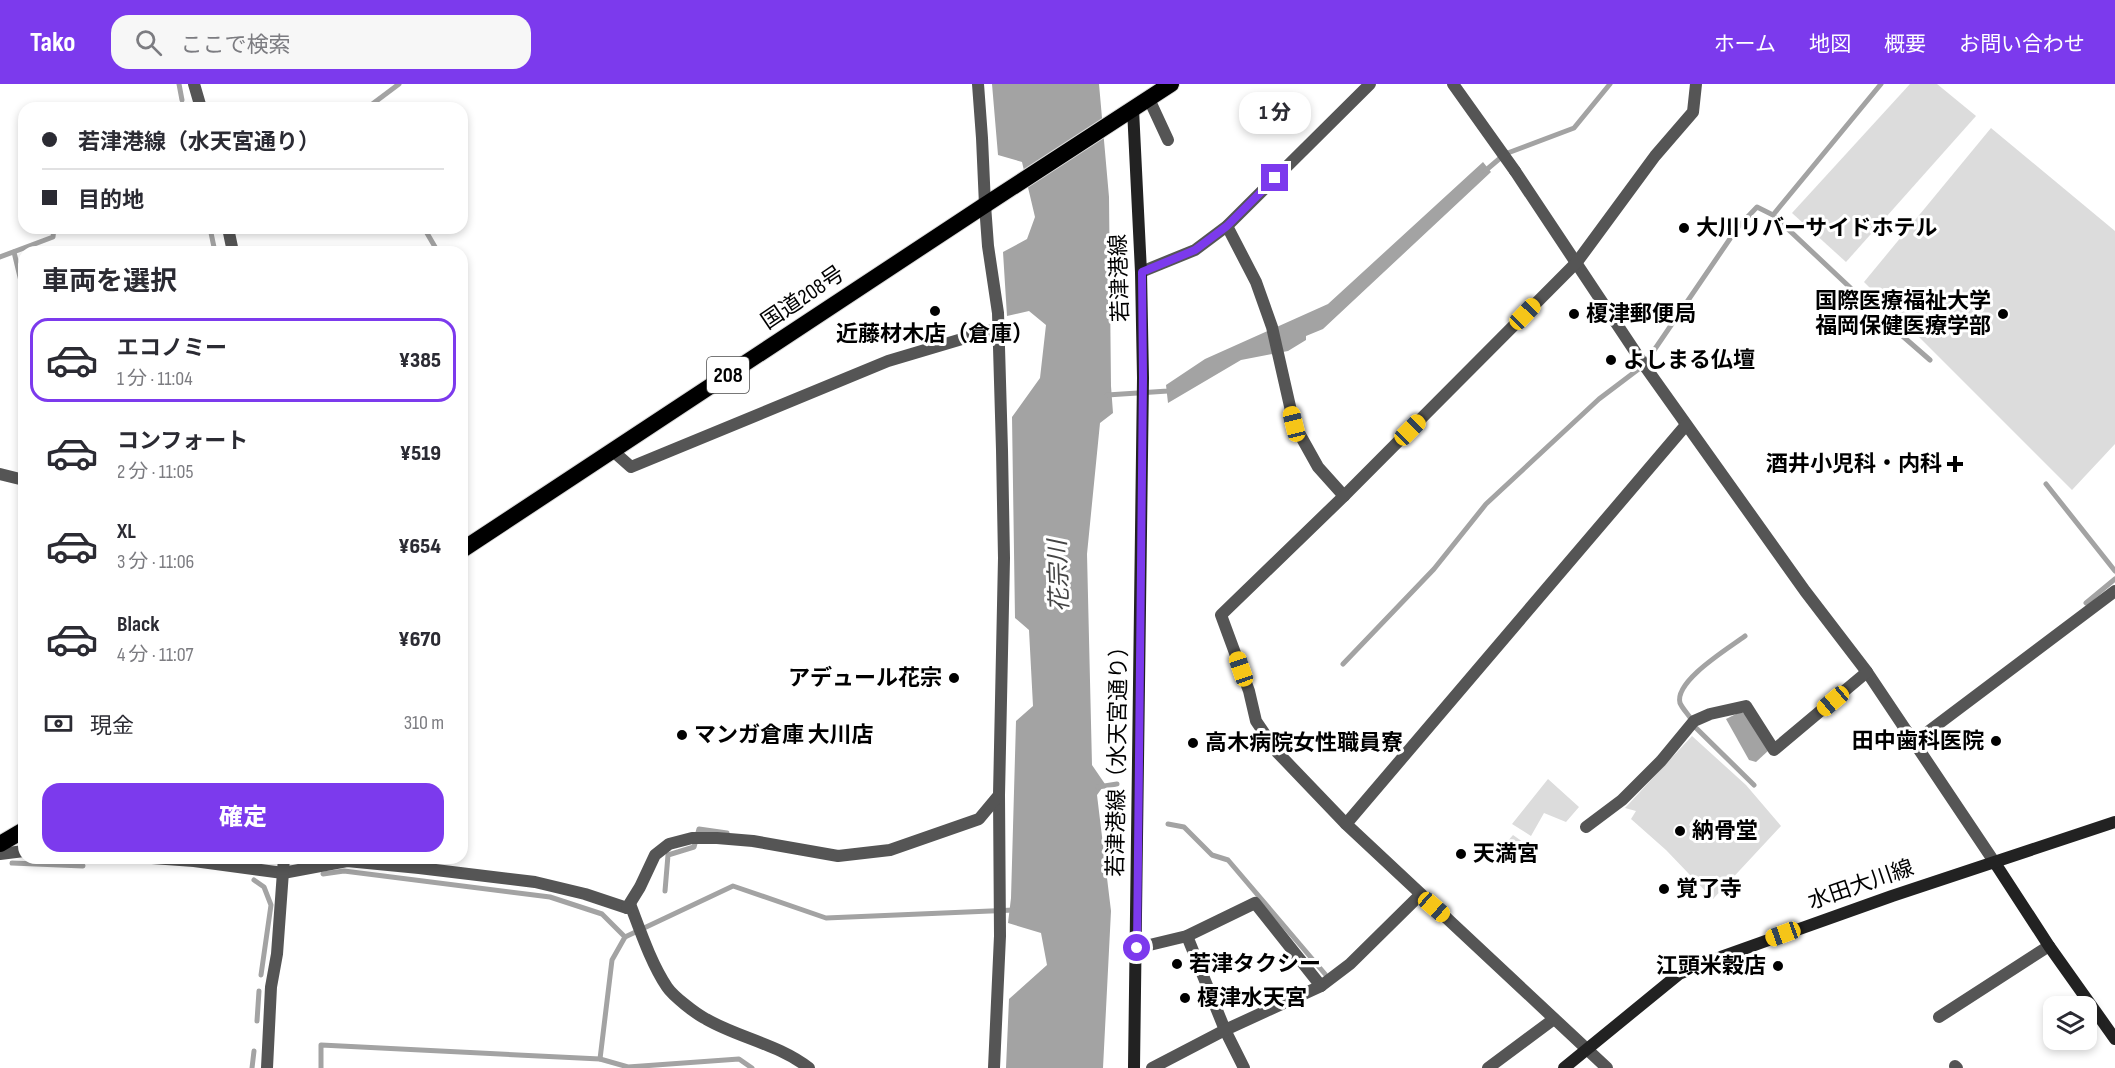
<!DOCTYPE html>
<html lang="ja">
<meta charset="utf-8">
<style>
:root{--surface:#fff;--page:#f7f7f7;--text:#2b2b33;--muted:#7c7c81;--line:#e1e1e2;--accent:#7c3aed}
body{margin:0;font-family:"Sofia Sans Condensed","Noto Sans JP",sans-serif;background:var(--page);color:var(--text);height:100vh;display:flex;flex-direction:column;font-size:22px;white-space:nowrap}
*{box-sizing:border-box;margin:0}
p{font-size:20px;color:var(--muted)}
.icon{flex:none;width:33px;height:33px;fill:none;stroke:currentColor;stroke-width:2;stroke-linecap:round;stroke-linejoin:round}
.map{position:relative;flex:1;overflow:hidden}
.panel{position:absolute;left:18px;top:162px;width:450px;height:618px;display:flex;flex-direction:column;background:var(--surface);border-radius:18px;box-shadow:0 3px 9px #0003}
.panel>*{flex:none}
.banner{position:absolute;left:18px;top:18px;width:450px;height:132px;border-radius:18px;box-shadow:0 3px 9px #0003;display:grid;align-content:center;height:132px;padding:0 24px;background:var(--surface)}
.tools{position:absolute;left:2043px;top:912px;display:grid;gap:12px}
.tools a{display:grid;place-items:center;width:54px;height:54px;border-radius:12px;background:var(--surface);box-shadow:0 3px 9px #0003;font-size:30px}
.end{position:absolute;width:27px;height:27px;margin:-14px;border:8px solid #7c3aed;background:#fff;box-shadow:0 0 0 3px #fff}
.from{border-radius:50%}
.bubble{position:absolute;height:42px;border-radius:18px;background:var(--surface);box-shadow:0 3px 9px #0003;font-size:20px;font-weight:800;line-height:42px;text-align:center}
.car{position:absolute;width:18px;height:36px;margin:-18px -9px;border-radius:8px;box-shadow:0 0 4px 2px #0007;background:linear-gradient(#f5c518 24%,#345 0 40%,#f5c518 0 76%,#345 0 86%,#f5c518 0)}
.banner b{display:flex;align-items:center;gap:21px;height:57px;font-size:22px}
.banner b+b{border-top:2px solid var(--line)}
.banner i{width:15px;height:15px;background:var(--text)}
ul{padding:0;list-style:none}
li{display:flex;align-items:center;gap:18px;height:84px;margin:0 12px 9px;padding:0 12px;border:3px solid transparent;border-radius:18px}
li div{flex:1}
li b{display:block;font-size:22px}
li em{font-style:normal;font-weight:800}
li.selected{border-color:var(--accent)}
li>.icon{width:54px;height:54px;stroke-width:1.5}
h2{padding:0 24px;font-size:27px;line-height:72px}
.pay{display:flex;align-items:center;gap:15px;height:66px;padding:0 24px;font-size:22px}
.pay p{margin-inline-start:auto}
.cta{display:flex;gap:12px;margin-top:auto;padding:12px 24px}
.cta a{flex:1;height:69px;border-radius:18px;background:var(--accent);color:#fff;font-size:24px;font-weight:800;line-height:69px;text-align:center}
header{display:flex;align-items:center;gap:36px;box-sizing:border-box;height:84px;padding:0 30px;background:var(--accent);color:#fff}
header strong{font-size:28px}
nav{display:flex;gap:33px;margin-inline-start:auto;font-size:21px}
.search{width:420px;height:54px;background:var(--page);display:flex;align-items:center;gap:15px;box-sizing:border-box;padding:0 21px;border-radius:18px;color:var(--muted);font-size:22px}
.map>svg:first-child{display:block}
</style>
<header>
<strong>Tako</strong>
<div class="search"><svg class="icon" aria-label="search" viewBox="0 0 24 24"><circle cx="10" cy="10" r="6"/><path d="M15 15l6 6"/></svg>ここで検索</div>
<nav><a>ホーム</a><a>地図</a><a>概要</a><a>お問い合わせ</a></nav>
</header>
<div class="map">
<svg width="2115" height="984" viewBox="0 0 2115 984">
<rect width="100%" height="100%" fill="#fff"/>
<g fill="#dcdcdc">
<path d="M 1910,0 L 1937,0 L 1976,32 L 1846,178 L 1792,129 Z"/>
<path d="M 1991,44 L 2115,147 L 2115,360 L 2072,406 L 1864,198 Z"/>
<path d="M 1692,652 L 1746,701 L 1781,742 L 1713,815 L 1666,766 L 1631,735 L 1636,727 L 1625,724 Z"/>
<path d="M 1548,695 L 1579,723 L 1566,738 L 1544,729 L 1531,752 L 1512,740 Z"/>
<path d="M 1513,751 L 1523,758 L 1508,774 L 1500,766 Z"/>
</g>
<g fill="#a3a3a3">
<path d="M 992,0 L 1099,0 L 1109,113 L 1111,302 L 1113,329 L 1100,339 L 1087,470 L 1092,681 L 1105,700 L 1097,711 L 1111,827 L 1103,984 L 1006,984 L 1009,915 L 1047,881 L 1041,849 L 1008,839 L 1011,814 L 1016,637 L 1033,622 L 1029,546 L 1015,534 L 1012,333 L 1040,294 L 1046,241 L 1029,227 L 1007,232 L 1003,168 L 1027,155 L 1035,133 L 1022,78 L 998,71 Z"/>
<path d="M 1483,78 L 1491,88 L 1323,245 L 1306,252 L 1306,256 L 1288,267 L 1241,276 L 1168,319 L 1166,301 L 1205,275 L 1328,220 Z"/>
<path d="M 1740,628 L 1746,630 L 1769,666 L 1756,678 L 1749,676 L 1726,635 Z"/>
</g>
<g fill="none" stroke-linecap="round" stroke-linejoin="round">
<g stroke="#a3a3a3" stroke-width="5">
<path d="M 179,0 L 182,16"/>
<path d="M 1881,0 L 1773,131 L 1891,242 L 1930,276"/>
<path d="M 367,24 L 399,0"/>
<path d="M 1485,87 L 1505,70 L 1574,44 L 1610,0"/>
<path d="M 210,144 L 215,168"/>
<path d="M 424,144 L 438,168"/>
<path d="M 14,168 L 24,210"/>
<path d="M 0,173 L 53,153 L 54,144"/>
<path d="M 1107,311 L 1168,307 L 1172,304"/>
<path d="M 2046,400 L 2115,487"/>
<path d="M 2086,519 L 2115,495"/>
<path d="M 1343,580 L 1434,485 L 1486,420 L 1599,315 L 1644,281 L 1738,143 L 1757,123 L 1773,131"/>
<path d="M 1691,635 C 1688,630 1682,624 1680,619 C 1674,597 1729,564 1745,552"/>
<path d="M 1693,641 L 1754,701"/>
<path d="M 1098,703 L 1117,700"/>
<path d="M 1168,740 L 1184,743 L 1212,771 L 1228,776 L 1325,890"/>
<path d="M 12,779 L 83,782"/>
<path d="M 323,790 L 344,787 L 550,813 L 602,830 L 625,853"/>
<path d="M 254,796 L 264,803 L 271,821 L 261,891"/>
<path d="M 665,807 L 668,771 L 694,763 L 699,745 L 727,749"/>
<path d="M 257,937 L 259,907"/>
<path d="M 600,975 L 612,876 L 625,853 L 733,802 L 826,834 L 1014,826"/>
<path d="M 252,984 L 254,967"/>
<path d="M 321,984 L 321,961 L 600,975 L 628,983 L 739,975 L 752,984"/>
</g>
<g stroke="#dbdbdb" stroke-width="18">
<g id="trunk">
<path d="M 462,466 L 985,121 L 1171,0"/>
<path d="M 0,760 L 24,746"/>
</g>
</g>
<g stroke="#555" stroke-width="12">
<path d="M 194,0 L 201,24"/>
<path d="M 978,0 L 982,54 L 985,121"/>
<path d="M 1149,15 L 1168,56"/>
<path d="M 1515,87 L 1644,281 L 1805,507 L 1867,588 L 1995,779"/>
<path d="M 1227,142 L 1256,198 L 1272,243 L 1294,340 L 1318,383 L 1344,412"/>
<path d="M 228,144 L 233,168"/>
<path d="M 1141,188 L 1195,166 L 1227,142 L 1370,0"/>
<path d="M 613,367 L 631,383 L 888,277 L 999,244"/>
<path d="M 0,390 L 24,396"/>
<path d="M 1929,647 L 2115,507"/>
<path d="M 1346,740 L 1686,341"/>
<path d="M 1586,743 L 1622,716 L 1661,677 L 1694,637 L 1710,630 L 1746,622 L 1774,666 L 1867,588"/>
<path d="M 0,770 L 24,767"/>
<path d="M 152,774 L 194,777 L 283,789 L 347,777 L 419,784 L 535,798 L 585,810 L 627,824"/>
<path d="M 1187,852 L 1225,946 L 1244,984"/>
<path d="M 1137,864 L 1187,852 L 1255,819 L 1321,902"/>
<path d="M 1939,933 L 2049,862"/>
<path d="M 1955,982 L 1957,984"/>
<path d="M 267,984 L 271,903 L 277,870 L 284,774"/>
<path d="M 994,984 L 1000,852 L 999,711"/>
<path d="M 1152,984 L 1225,946 L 1321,902 L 1350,880 L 1420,811"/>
<path d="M 1488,984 L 1554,935"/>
<path d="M 1607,984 L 1346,740 L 1277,668 L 1256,637 L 1249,607 L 1221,531 L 1344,412 L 1577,178 L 1655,72 L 1693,28 L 1696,0"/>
</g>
<g stroke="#555" stroke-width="12">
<path d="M 1453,0 L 1515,87"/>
<path d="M 630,820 C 640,846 651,879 667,903 C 673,912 696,930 706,935 C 739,954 778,960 809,984"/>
<path d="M 627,824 L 640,803 L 655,771 L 669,760 L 692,754 L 717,754 L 753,757 L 838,772 L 890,766 L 979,735 L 999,711 L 1004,474 L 1002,366 L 998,229 L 988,162 L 985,121"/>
</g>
<g stroke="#222" stroke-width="12">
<path d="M 1133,25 L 1141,188 L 1143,294 L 1134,984"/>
<path d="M 1995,779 L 2049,862 L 2115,955"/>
<path d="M 1564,984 L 1679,890 L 1721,873 L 1892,812 L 2115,738"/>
</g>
<use href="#trunk" stroke="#000" stroke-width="16"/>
</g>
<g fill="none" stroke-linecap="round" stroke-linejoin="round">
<path stroke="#7c3aed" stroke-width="8" d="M 1137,864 L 1143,294 L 1142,188 L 1195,166 L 1227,142 L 1275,94"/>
</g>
<g fill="#000" stroke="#fff" stroke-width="2">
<circle cx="1684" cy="144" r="6"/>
<circle cx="935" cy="227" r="6"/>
<circle cx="1574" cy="230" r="6"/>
<circle cx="2003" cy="230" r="6"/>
<circle cx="1611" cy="276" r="6"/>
<path d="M1952 371h6v6h6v6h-6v6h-6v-6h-6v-6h6z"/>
<circle cx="954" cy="594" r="6"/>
<circle cx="682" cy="651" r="6"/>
<circle cx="1996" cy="657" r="6"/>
<circle cx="1193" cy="659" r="6"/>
<circle cx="1680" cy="747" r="6"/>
<circle cx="1461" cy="770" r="6"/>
<circle cx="1664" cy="805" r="6"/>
<circle cx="1177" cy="880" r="6"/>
<circle cx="1778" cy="882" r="6"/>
<circle cx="1185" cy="914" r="6"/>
</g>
<g text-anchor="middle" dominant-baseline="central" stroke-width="6" stroke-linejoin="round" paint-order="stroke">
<rect fill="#fff" stroke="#4c4c4c" stroke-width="1.5" x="707" y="273" width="42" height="36" rx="4.5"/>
<g font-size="21" font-weight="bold" fill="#000">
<text x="728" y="291">208</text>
</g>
<g font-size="22" font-weight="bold" fill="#000" stroke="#fff" text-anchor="start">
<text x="1696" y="144">大川リバーサイドホテル</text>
<text x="1991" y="217" text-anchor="end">国際医療福祉大学<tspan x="1991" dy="25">福岡保健医療学部</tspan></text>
<text x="1586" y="230">榎津郵便局</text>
<text x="935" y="250" text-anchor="middle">近藤材木店（倉庫）</text>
<text x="1623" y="276">よしまる仏壇</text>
<text x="1942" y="380" text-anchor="end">酒井小児科・内科</text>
<text x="942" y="594" text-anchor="end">アデュール花宗</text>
<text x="694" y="651">マンガ倉庫 大川店</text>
<text x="1984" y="657" text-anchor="end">田中歯科医院</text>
<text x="1205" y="659">高木病院女性職員寮</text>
<text x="1692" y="747">納骨堂</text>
<text x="1473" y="770">天満宮</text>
<text x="1676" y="805">覚了寺</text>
<text x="1189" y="880">若津タクシー</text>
<text x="1766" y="882" text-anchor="end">江頭米穀店</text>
<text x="1197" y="914">榎津水天宮</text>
</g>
<g font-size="22" fill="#000" stroke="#fff">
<text transform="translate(1120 194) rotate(-92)">若津港線</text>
<text transform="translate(803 214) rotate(-34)">国道208号</text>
<text transform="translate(1118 672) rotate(-89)">若津港線（水天宮通り）</text>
<text transform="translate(1861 801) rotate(-19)">水田大川線</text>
</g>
<g font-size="24" font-style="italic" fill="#444" stroke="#fff">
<text transform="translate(1059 492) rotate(-92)">花宗川</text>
</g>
</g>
</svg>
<div class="tools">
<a><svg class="icon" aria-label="layers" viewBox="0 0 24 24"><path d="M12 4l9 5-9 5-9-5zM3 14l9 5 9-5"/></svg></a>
</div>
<i class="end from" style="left:1137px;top:864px"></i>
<i class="end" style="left:1275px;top:94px"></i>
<div class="bubble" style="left:1239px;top:8px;width:72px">1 分</div>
<i class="car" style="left:1525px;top:230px;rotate:44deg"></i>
<i class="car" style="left:1294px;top:340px;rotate:346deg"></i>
<i class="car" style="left:1410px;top:346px;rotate:45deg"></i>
<i class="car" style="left:1241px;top:585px;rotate:341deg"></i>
<i class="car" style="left:1833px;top:617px;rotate:230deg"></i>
<i class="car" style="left:1434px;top:823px;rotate:131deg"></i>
<i class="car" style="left:1783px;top:850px;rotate:250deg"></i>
<div class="banner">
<b><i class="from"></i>若津港線（水天宮通り）</b>
<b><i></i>目的地</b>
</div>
<section class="panel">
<h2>車両を選択</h2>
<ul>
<li class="selected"><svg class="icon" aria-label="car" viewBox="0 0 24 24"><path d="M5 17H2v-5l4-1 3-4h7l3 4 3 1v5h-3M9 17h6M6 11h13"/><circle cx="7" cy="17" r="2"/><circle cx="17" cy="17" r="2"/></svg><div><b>エコノミー</b><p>1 分 · 11:04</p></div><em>¥385</em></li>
<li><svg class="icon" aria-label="car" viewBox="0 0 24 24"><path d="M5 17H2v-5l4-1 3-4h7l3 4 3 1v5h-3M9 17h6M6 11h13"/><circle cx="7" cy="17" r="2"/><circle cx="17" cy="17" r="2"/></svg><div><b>コンフォート</b><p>2 分 · 11:05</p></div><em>¥519</em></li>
<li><svg class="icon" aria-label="car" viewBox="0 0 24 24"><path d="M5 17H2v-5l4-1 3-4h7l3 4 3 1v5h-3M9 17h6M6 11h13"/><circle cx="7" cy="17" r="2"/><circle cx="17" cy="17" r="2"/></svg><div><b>XL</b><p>3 分 · 11:06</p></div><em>¥654</em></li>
<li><svg class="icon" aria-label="car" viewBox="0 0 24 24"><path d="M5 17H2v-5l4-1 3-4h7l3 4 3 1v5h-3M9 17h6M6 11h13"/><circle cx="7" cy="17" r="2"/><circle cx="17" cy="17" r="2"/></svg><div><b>Black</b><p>4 分 · 11:07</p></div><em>¥670</em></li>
</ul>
<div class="pay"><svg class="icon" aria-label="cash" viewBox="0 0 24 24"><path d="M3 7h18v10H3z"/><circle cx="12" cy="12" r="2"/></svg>現金<p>310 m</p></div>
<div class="cta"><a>確定</a></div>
</section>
</div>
